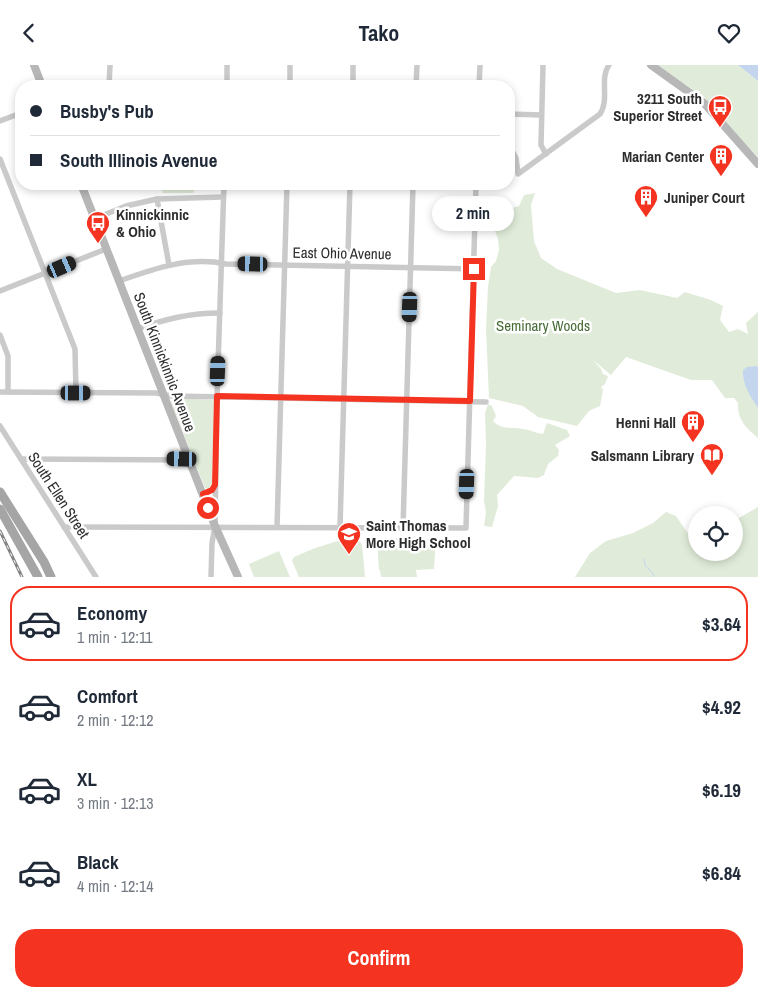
<!DOCTYPE html>
<meta charset="utf-8">
<style>
:root{--surface:#fff;--page:#f2f2f3;--text:#1f2937;--muted:#747a83;--line:#e0e1e3;--accent:#f43320}
body{margin:0;font-family:"Archivo Narrow",sans-serif;background:var(--page);color:var(--text);height:100vh;display:flex;flex-direction:column;font-size:19px;white-space:nowrap}
*{box-sizing:border-box;margin:0}
p{font-size:16px;color:var(--muted)}
.icon{flex:none;width:28px;height:28px;fill:none;stroke:currentColor;stroke-width:2;stroke-linecap:round;stroke-linejoin:round}
.map{position:relative;height:512px;overflow:hidden}
.sheet{display:flex;flex-direction:column;background:var(--surface);flex:1}
.sheet>*{flex:none}
.banner{position:absolute;left:15px;top:15px;width:500px;height:110px;border-radius:20px;box-shadow:0 2px 8px #0003;display:grid;align-content:center;height:110px;padding:0 15px;background:var(--surface)}
.buttons{position:absolute;left:688px;top:441px;display:grid;gap:10px}
.buttons a{display:grid;place-items:center;width:55px;height:55px;border-radius:50%;background:var(--surface);box-shadow:0 2px 8px #0003;font-size:25px}
.end{position:absolute;width:22px;height:22px;margin:-11px;border:6px solid #f43320;background:#fff;box-shadow:0 0 0 2px #fff}
.from{border-radius:50%}
.bubble{position:absolute;height:35px;border-radius:18px;background:var(--surface);box-shadow:0 2px 8px #0003;font-size:16px;font-weight:700;line-height:35px;text-align:center}
.car{position:absolute;width:15px;height:30px;margin:-15px -8px;border-radius:6px;box-shadow:0 0 4px 1px #0007;background:linear-gradient(#222 24%,#8ab4d8 0 40%,#222 0 76%,#8ab4d8 0 86%,#222 0)}
.banner b{display:flex;align-items:center;gap:18px;height:48px;font-size:19px}
.banner b+b{border-top:1px solid var(--line)}
.banner i{width:12px;height:12px;background:var(--text)}
ul{padding:9px 0 0;list-style:none}
li{display:flex;align-items:center;gap:15px;height:75px;margin:0 10px 8px;padding:0 5px;border:2px solid transparent;border-radius:20px}
li div{flex:1}
li b{display:block;font-size:19px}
li em{font-style:normal;font-weight:700}
li.active{border-color:var(--accent)}
li>.icon{width:45px;height:45px;stroke-width:1.5}
.cta{display:flex;gap:10px;margin-top:auto;padding:10px 15px}
.cta a{flex:1;height:58px;border-radius:20px;background:var(--accent);color:#fff;font-size:20px;font-weight:700;line-height:58px;text-align:center}
header{display:flex;justify-content:space-between;align-items:center;height:65px;padding:0 15px;background:var(--surface);font-size:22px;font-weight:700}
.map>svg:first-child{display:block}
</style>
<header><svg class="icon" aria-label="back" viewBox="0 0 24 24"><path d="M15 5l-7 7 7 7"/></svg>Tako<svg class="icon" aria-label="heart" viewBox="0 0 24 24"><path d="M12 20l-8-8c-3-5 5-10 8-4 3-6 11-1 8 4z"/></svg></header>
<div class="map">
<svg width="758" height="512" viewBox="0 0 758 512">
<rect width="100%" height="100%" fill="#fff"/>
<g fill="#e0ecd9">
<path d="M 657,0 L 738,0 L 758,16 L 758,92 L 745,79 L 705,33 Z"/>
<path d="M 161,121 L 196,122 L 193,128 L 163,128 Z"/>
<path d="M 535,128 L 531,140 L 534,176 L 541,193 L 557,204 L 616,228 L 640,225 L 677,233 L 685,227 L 711,235 L 723,241 L 720,255 L 729,267 L 738,264 L 748,269 L 746,258 L 758,247 L 758,373 C 746,363 737,354 738,338 L 734,333 L 725,333 L 712,315 L 691,315 L 626,292 L 611,310 L 593,295 L 601,304 L 603,309 L 608,311 L 605,319 L 601,322 L 603,325 L 600,341 L 589,346 L 577,361 L 538,352 L 523,341 L 489,333 L 486,264 L 488,222 L 491,202 L 496,196 L 499,185 L 498,174 L 495,166 L 500,159 L 495,153 L 497,150 L 506,149 L 509,144 L 519,141 L 524,130 Z"/>
<path d="M 172,333 L 214,335 L 212,419 L 208,424 L 205,423 L 171,337 Z"/>
<path d="M 488,339 L 492,341 L 496,351 L 493,356 C 502,366 512,361 523,364 C 530,365 536,368 543,369 L 547,358 L 567,365 L 570,371 L 555,380 L 559,385 L 558,391 L 548,399 L 544,410 L 538,413 L 514,411 L 497,430 L 498,441 L 492,462 L 484,461 L 486,447 L 484,436 L 486,379 L 485,348 Z"/>
<path d="M 758,442 L 758,512 L 575,512 L 590,488 L 606,476 L 633,468 L 653,458 L 666,447 L 676,451 L 689,470 L 696,471 L 696,488 L 734,488 L 734,456 Z"/>
<path d="M 354,471 L 362,479 L 365,512 L 299,512 L 292,496 L 294,492 L 315,483 Z"/>
<path d="M 377,473 L 436,474 L 434,504 L 416,505 L 417,512 L 381,512 L 380,505 L 379,505 Z"/>
<path d="M 279,486 L 290,512 L 254,512 L 249,499 Z"/>
</g>
<g fill="#c3d6ee">
<path d="M 738,0 L 758,0 L 758,16 Z"/>
<path d="M 756,301 L 758,302 L 758,343 C 750,331 742,319 743,305 L 747,302 Z"/>
</g>
<g fill="none" stroke-linecap="round" stroke-linejoin="round">
<path stroke="#c3d6ee" stroke-width="1" d="M 644,494 L 645,500 L 654,510 L 653,512"/>
<g stroke="#cacaca" stroke-width="5.5">
<path d="M 543,0 L 541,80 L 546,89"/>
<path d="M 109,21 L 110,0"/>
<path d="M 227,21 L 227,0"/>
<path d="M 290,21 L 290,0"/>
<path d="M 353,21 L 353,0"/>
<path d="M 416,21 L 417,0"/>
<path d="M 479,21 L 480,0"/>
<path d="M 509,49 L 541,50"/>
<path d="M 0,56 L 21,48"/>
<path d="M 509,80 L 516,93 L 518,109 L 600,49 C 610,34 599,14 609,0"/>
<path d="M 0,94 L 75,284 L 76,328"/>
<path d="M 157,134 L 169,200"/>
<path d="M 94,154 L 126,141 L 157,134 L 223,132"/>
<path d="M 119,216 C 153,204 189,191 226,199 L 478,204"/>
<path d="M 0,226 L 106,184"/>
<path d="M 137,264 C 166,254 189,248 220,248"/>
<path d="M 0,270 L 8,291 L 8,327"/>
<path d="M 0,327 L 156,328 L 171,331 L 486,337"/>
<path d="M 0,361 L 96,512"/>
<path d="M 21,394 L 189,395"/>
<path d="M 64,462 L 466,463 L 476,119"/>
<path d="M 277,462 L 287,119"/>
<path d="M 340,462 L 350,119"/>
<path d="M 403,463 L 413,119"/>
<path d="M 211,512 L 212,478 L 215,461 L 217,331 L 224,119"/>
</g>
<g stroke="#b7b7b7" stroke-width="8">
<path d="M 34,0 L 42,21"/>
<path d="M 651,0 L 704,38 L 758,99"/>
<path d="M 81,119 L 215,461 L 238,512"/>
</g>
<g stroke="#a5a5a5" stroke-width="9">
<path d="M 0,427 L 44,497 L 51,512"/>
<path d="M 0,444 L 38,512"/>
</g>
<g stroke="#828282" stroke-width="3">
<path id="rail" d="M 0,466 L 22,512"/>
</g>
<use href="#rail" stroke="#fff" stroke-width="1" stroke-dasharray="4" stroke-linecap="butt"/>
</g>
<g fill="none" stroke-linecap="round" stroke-linejoin="round">
<path stroke="#f43320" stroke-width="6" d="M 208,443 L 203,429 L 212,425 L 215,420 L 217,331 L 470,336 L 474,204"/>
</g>
<defs>
<g id="bus-pin" transform="scale(1.25)"><path d="M0 17L-7.5 6A9.5 9.5 0 1 1 7.5 6Z" fill="#f43320" stroke="#fff"/><path d="M-5-6H5V4H4V6H2V4H-2V6H-4V4H-5ZM-3.5-4V0h7V-4ZM-3.5 1.2v1.5H-2V1.2ZM2 1.2v1.5H3.5V1.2Z" fill="#fff"/></g>
<g id="building-pin" transform="scale(1.25)"><path d="M0 17L-7.5 6A9.5 9.5 0 1 1 7.5 6Z" fill="#f43320" stroke="#fff"/><path d="M-4-6H4V6H1V3H-1V6H-4ZM-2.5-4.3h1.7v1.8h-1.7ZM.8-4.3h1.7v1.8H.8ZM-2.5-1h1.7V.8h-1.7ZM.8-1h1.7V.8H.8Z" fill="#fff"/></g>
<g id="library-pin" transform="scale(1.25)"><path d="M0 17L-7.5 6A9.5 9.5 0 1 1 7.5 6Z" fill="#f43320" stroke="#fff"/><path d="M-6-4Q-3-5.5-.7-3.5V5Q-3 3-6 4ZM6-4Q3-5.5 .7-3.5V5Q3 3 6 4Z" fill="#fff"/></g>
<g id="school-pin" transform="scale(1.25)"><path d="M0 17L-7.5 6A9.5 9.5 0 1 1 7.5 6Z" fill="#f43320" stroke="#fff"/><path d="M0-5L7-2L0 1L-7-2ZM-4 1L0 2.5L4 1V4Q0 6-4 4Z" fill="#fff"/></g>
</defs>
<g fill-rule="evenodd">
<use href="#bus-pin" x="720" y="42"/>
<use href="#building-pin" x="721" y="91"/>
<use href="#building-pin" x="646" y="132"/>
<use href="#bus-pin" x="98" y="158"/>
<use href="#building-pin" x="693" y="357"/>
<use href="#library-pin" x="712" y="390"/>
<use href="#school-pin" x="349" y="469"/>
</g>
<g text-anchor="middle" dominant-baseline="central" stroke-width="5" stroke-linejoin="round" paint-order="stroke">
<g font-size="15" font-weight="bold" fill="#2d2d2d" stroke="#fff" text-anchor="end">
<text x="702" y="33">3211 South<tspan x="702" dy="17">Superior Street</tspan></text>
<text x="704" y="91">Marian Center</text>
<text x="664" y="132" text-anchor="start">Juniper Court</text>
<text x="116" y="149" text-anchor="start">Kinnickinnic<tspan x="116" dy="17">&amp; Ohio</tspan></text>
<text x="676" y="357">Henni Hall</text>
<text x="694" y="390">Salsmann Library</text>
<text x="366" y="460" text-anchor="start">Saint Thomas<tspan x="366" dy="17">More High School</tspan></text>
</g>
<g font-size="15" fill="#2d2d2d" stroke="#fff">
<text transform="translate(342 188) rotate(1)">East Ohio Avenue</text>
<text transform="translate(165 297) rotate(69)">South Kinnickinnic Avenue</text>
<text transform="translate(59 430) rotate(57)">South Ellen Street</text>
</g>
<g font-size="15" fill="#476c37" stroke="#fff">
<text x="543" y="260">Seminary Woods</text>
</g>
</g>
</svg>
<div class="buttons">
<a><svg class="icon" aria-label="locate" viewBox="0 0 24 24"><circle cx="12" cy="12" r="6"/><path d="M12 2v4M12 18v4M2 12h4M18 12h4"/></svg></a>
</div>
<i class="end from" style="left:208px;top:443px"></i>
<i class="end" style="left:474px;top:204px"></i>
<div class="bubble" style="left:432px;top:131px;width:82px">2 min</div>
<i class="car" style="left:253px;top:199px;rotate:271deg"></i>
<i class="car" style="left:62px;top:202px;rotate:67deg"></i>
<i class="car" style="left:410px;top:242px;rotate:182deg"></i>
<i class="car" style="left:218px;top:306px;rotate:2deg"></i>
<i class="car" style="left:76px;top:328px;rotate:90deg"></i>
<i class="car" style="left:182px;top:394px;rotate:271deg"></i>
<i class="car" style="left:467px;top:419px;rotate:182deg"></i>
<div class="banner">
<b><i class="from"></i>Busby's Pub</b>
<b><i></i>South Illinois Avenue</b>
</div>
</div>
<section class="sheet">
<ul>
<li class="active"><svg class="icon" aria-label="car" viewBox="0 0 24 24"><path d="M5 17H2v-5l4-1 3-4h7l3 4 3 1v5h-3M9 17h6M6 11h13"/><circle cx="7" cy="17" r="2"/><circle cx="17" cy="17" r="2"/></svg><div><b>Economy</b><p>1 min · 12:11</p></div><em>$3.64</em></li>
<li><svg class="icon" aria-label="car" viewBox="0 0 24 24"><path d="M5 17H2v-5l4-1 3-4h7l3 4 3 1v5h-3M9 17h6M6 11h13"/><circle cx="7" cy="17" r="2"/><circle cx="17" cy="17" r="2"/></svg><div><b>Comfort</b><p>2 min · 12:12</p></div><em>$4.92</em></li>
<li><svg class="icon" aria-label="car" viewBox="0 0 24 24"><path d="M5 17H2v-5l4-1 3-4h7l3 4 3 1v5h-3M9 17h6M6 11h13"/><circle cx="7" cy="17" r="2"/><circle cx="17" cy="17" r="2"/></svg><div><b>XL</b><p>3 min · 12:13</p></div><em>$6.19</em></li>
<li><svg class="icon" aria-label="car" viewBox="0 0 24 24"><path d="M5 17H2v-5l4-1 3-4h7l3 4 3 1v5h-3M9 17h6M6 11h13"/><circle cx="7" cy="17" r="2"/><circle cx="17" cy="17" r="2"/></svg><div><b>Black</b><p>4 min · 12:14</p></div><em>$6.84</em></li>
</ul>
<div class="cta"><a>Confirm</a></div>
</section>
